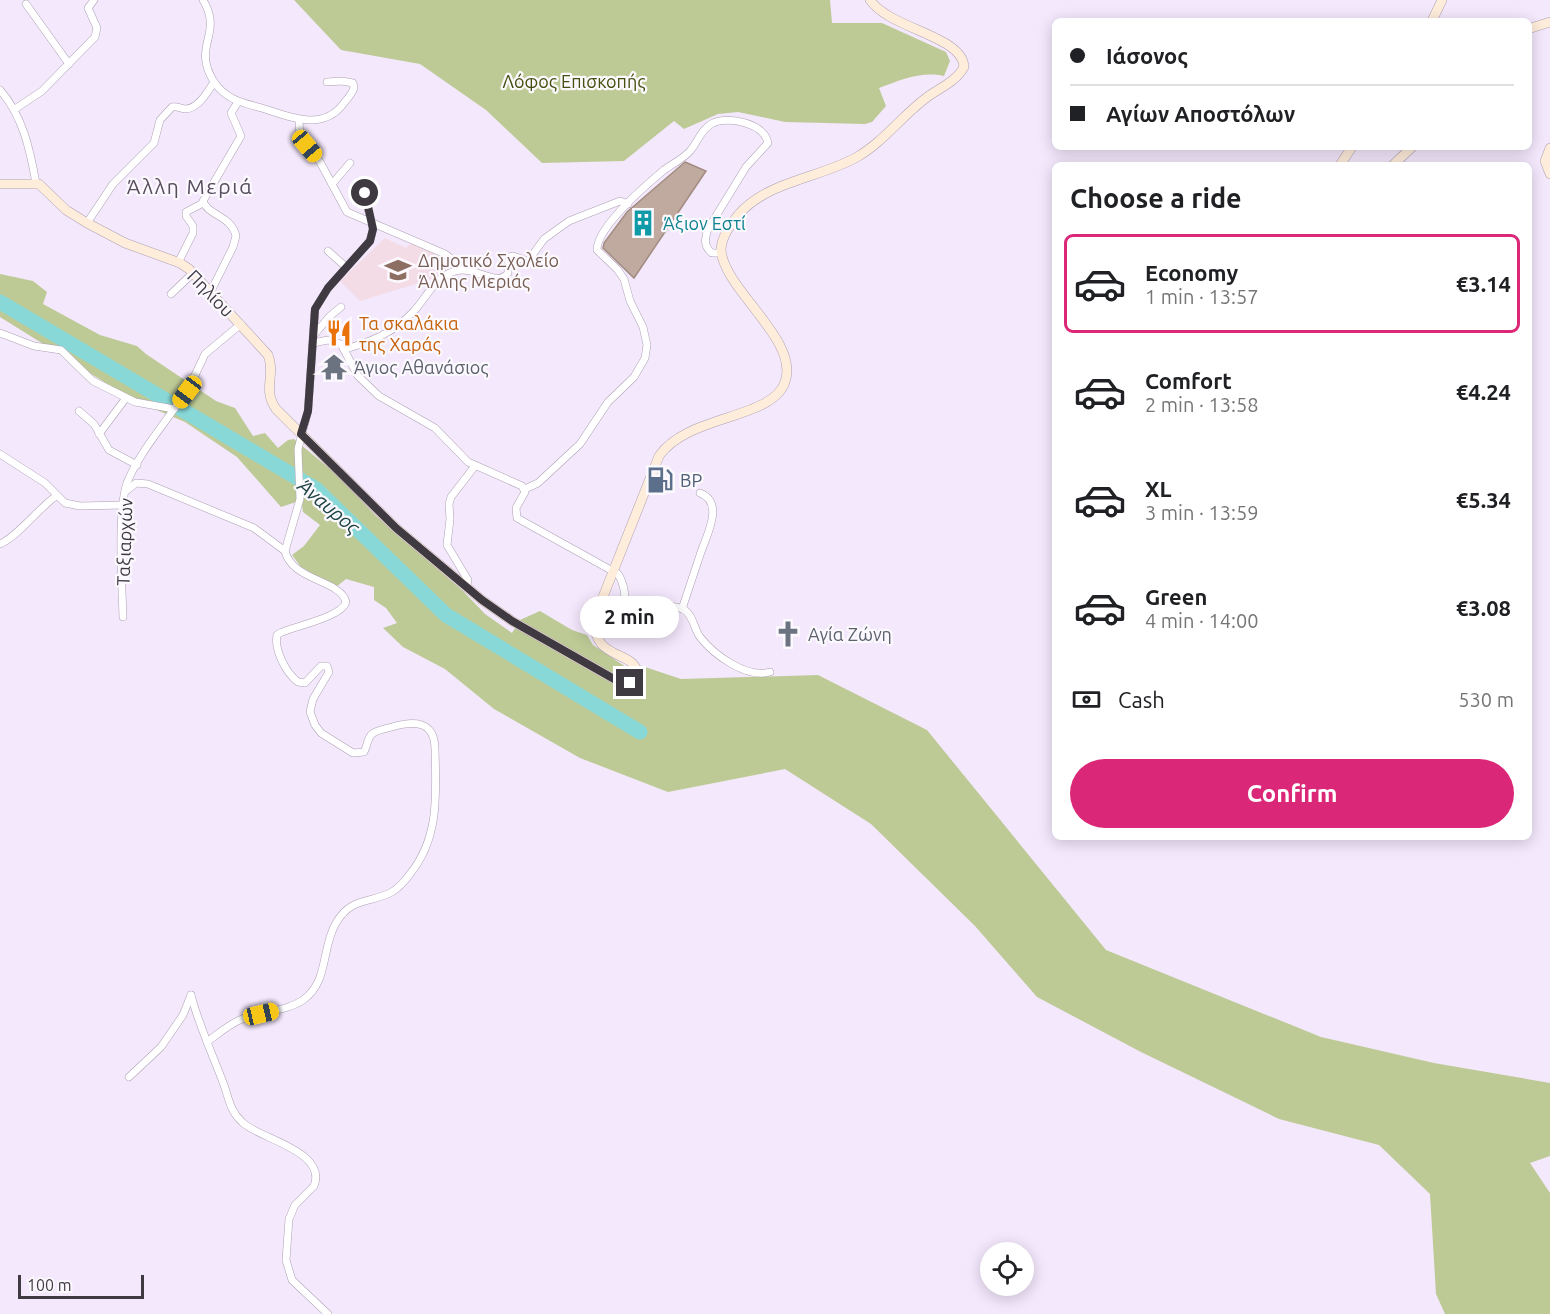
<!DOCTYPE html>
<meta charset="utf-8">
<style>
:root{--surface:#fff;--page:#f2f2f2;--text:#202124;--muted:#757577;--line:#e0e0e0;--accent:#db2777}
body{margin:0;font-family:Ubuntu,sans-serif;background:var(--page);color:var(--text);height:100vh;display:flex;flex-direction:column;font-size:22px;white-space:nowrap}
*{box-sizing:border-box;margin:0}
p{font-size:20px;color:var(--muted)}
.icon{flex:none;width:33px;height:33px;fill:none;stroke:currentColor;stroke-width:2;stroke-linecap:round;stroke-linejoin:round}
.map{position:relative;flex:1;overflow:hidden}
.side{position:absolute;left:1052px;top:162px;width:480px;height:678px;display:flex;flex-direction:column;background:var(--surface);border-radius:9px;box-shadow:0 3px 15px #0003}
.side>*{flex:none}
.hud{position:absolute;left:1052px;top:18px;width:480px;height:132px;border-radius:9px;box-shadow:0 3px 15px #0003;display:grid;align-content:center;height:132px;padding:0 18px;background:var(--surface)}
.fabs{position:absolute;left:980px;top:1242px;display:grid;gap:12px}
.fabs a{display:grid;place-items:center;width:54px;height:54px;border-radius:50%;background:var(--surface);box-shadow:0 3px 15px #0003;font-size:30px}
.scale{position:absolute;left:18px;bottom:15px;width:126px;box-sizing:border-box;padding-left:6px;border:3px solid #3f3a42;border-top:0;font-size:16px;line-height:21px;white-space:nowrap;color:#3f3a42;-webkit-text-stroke:4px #fcf9fe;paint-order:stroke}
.end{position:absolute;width:27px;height:27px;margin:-14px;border:8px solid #3f3a42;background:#fff;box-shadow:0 0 0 3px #fff}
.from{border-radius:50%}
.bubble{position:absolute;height:42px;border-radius:21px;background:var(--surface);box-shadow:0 3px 15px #0003;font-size:20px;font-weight:700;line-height:42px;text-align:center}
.car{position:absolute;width:18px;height:36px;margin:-18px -9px;border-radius:8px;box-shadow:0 0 4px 2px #0007;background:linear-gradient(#f5c518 24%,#345 0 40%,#f5c518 0 76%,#345 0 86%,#f5c518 0)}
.hud b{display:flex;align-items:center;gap:21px;height:57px;font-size:22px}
.hud b+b{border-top:2px solid var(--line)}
.hud i{width:15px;height:15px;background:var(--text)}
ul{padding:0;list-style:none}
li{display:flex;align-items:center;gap:18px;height:99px;margin:0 12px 9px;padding:0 6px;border:3px solid transparent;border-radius:9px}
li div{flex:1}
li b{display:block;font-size:22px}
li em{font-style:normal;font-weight:700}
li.active{border-color:var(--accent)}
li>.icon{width:54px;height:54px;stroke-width:1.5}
h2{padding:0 18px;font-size:27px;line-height:72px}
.pay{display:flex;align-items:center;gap:15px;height:66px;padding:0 18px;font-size:22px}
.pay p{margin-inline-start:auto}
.action{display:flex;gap:12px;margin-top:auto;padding:12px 18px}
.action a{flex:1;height:69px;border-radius:36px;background:var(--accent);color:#fff;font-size:24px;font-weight:700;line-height:69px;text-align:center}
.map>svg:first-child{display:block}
</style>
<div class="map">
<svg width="1550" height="1314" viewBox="0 0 1550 1314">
<rect width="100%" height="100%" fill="#f4e8fc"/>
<path fill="#f4dce6" d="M 385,238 L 406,248 L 411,243 L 440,255 L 452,265 L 440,276 L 432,279 L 360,301 L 340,281 Z"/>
<g fill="#bdca96">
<path d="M 294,0 L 830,0 L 832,23 L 882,23 L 946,52 L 950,61 L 944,76 C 921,71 901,80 879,88 L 886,106 L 872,122 L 865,124 L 785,122 L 738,112 L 718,114 L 684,129 L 674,121 L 624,161 L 542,163 L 486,110 L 420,64 L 341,50 Z"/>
<path d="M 0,274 L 33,281 L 47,292 L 43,304 L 100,335 L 137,346 L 146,354 L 216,401 L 235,408 L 253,436 L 265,433 L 278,448 L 288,440 L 294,439 L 336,474 L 376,516 L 463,591 L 485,614 L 512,633 L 520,620 L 540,611 L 572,630 L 587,635 L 593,645 L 629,669 L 639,665 L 681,679 L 818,675 L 927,730 L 1106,950 L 1321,1037 L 1434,1063 L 1550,1083 L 1550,1156 L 1530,1163 L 1550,1193 L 1550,1314 L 1445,1314 L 1436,1294 L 1430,1194 L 1379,1145 L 1279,1119 L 1141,1052 L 1037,997 L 975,926 L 871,824 L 785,769 L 668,792 L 580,758 L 494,709 L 445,669 L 403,647 L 383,628 L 397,623 L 386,608 L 374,600 L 374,587 L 346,579 L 336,587 L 301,567 L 292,555 L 304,546 L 320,525 L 303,512 L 302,505 L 296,502 L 281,507 L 237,457 L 185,422 L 133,400 L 0,317 Z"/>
</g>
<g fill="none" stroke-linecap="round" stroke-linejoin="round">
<path stroke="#89d8d8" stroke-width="15" d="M 0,302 L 316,489 L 446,615 L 640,732"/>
</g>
<path fill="#c0a99e" stroke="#a28c82" stroke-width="1.5" d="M 685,162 L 706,171 L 634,278 L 603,248 L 604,243 L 627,212 Z"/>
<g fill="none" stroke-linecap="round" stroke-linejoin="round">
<g stroke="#aca0b3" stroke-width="8">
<g id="street">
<path d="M 203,0 C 224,35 191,45 214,82 C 227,101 245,103 265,109 C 292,118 324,131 344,103 C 348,98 352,94 354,88 L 353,83 L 342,81 L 327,82"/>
<path d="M 26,4 L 69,64"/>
<path d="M 0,90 C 23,116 30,150 36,183"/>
<path d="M 15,109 L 42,91 L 95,37 L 97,28 L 88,8 L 94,0"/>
<path d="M 299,120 L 300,137 L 320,162 L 347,212 L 445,254 L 464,268"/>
<path d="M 332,184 L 350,163"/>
<path d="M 87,223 L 113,184 L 154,143 L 160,120 L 172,107 C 178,106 181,109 186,109 C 199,108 208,91 214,82"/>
<path d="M 328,251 L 346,267"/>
<path d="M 178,263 L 193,233 L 193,226 L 186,216 L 186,212 L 203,203"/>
<path d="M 211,291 L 233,247 L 236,236 C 231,215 208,216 203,201 L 241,136 L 231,113 L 238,102"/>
<path d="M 171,294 L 193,273"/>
<path d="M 0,333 L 34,346 L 61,350 L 93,381 L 135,402 L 174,409 L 187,392 L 205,354 L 241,324"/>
<path d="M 313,336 L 330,316 L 341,307"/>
<path d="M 313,343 L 328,340 L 341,344 L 358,376 L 379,396 L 435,428 L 468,462 L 522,486 L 525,492 L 516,508 L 517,518 L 618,574 C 631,594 620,615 630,633 L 640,634 L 647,619 L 659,606 C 666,606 677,606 683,609 C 693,614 694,629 700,637 C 714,655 747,679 770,672"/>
<path d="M 345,349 C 371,342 395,332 414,311 C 426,298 434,279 452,272 C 474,263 496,289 508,273 L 509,257 L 513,256 L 528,261 L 544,239 L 569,221 L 620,201 L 628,204"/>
<path d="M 79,411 L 94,424 L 109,450 L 137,465"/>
<path d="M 99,434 L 126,398"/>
<path d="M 0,454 L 45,483 L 65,503 L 80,506 L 123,505"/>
<path d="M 525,489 L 538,483 L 580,444 L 608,402 L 634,377 L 645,358 L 647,345 L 643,327 L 630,301 L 624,279 L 617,269 L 597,250 C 597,227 646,185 664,170 C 672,164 683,159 690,151 C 698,142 701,129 713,123 C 729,116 764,123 768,143 L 746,167 L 708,229 C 705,238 703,246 712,253 L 722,253"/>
<path d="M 126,491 L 136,483 L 148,484 L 254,528 L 285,551"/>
<path d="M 0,544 C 16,538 39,508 56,496"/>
<path d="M 466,588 L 468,580 L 447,545 L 450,519 L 449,504 L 451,497 L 475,466"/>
<path d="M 682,609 C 688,591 694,573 700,555 C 705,538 726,503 700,493"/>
<path d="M 123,617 C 122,585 117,512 127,483 C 137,457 158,432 174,409"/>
<path d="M 191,995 C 199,1026 213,1055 224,1085 C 229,1099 230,1111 242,1122 C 259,1139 328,1151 314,1186 L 295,1205 L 289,1219 L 286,1260 L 292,1280 L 328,1314"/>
<path d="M 207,1042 C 218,1034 229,1024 242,1019 C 261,1011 285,1012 303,1000 C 329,982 321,948 336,923 C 351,897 370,903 390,893 C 398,889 405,881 410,874 C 440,837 436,793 435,748 C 434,720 413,721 392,727 C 385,729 375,730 371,735 C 367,740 367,747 364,752 L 353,753 L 321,733 L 315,725 L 310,712 L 313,699 L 329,672 L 327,666 L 321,666 L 305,683 L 298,682 C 286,673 274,650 277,635 L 280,633 C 295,626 342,617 346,602 C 341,580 292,581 285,551 L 300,499 L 298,449 L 308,411 L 315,309 L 328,288 L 370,241 L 373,229 L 365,197 L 367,183"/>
<path d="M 129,1077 L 161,1047 L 183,1015 L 191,995"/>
</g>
</g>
<g stroke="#aca0b3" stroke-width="10">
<g id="secondary">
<path d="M 1432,21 L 1442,0"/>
<path d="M 1528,29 L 1550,22"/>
<path d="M 1550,148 L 1545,161 L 1550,174"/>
<path d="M 1340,165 L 1352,147"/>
<path d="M 1393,165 L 1412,147"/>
<path d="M 0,184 L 39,184 L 66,210 L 87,223 L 125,243 L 180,263 L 189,269 L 268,355 C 276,375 262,389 276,409 L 396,528 L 482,600 L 512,621 L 614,679 L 630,683 L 637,678 C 641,648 590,664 595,617 L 659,456 C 688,414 772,420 785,382 C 800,340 724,290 721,250 C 721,238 731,223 739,214 C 768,181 820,178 857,157 C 883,142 902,116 926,98 C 939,88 956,82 964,67 C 963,36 890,29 870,0"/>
</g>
</g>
<use href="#street" stroke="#fff" stroke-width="7"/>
<use href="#secondary" stroke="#ffeddb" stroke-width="9"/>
</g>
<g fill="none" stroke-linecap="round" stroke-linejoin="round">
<path stroke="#3f3a42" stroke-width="8" d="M 365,193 L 373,229 L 370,241 L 328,288 L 315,309 L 308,411 L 301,434 L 396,528 L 482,600 L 512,621 L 614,679 L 630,683"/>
</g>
<defs>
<g id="building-bare" transform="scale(2.07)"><path d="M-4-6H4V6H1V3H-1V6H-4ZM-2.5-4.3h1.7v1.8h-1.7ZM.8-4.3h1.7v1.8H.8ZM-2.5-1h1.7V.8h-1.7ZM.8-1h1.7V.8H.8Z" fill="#0f9aa8" stroke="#fcf9fe" stroke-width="2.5" paint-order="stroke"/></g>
<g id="school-bare" transform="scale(2.07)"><path d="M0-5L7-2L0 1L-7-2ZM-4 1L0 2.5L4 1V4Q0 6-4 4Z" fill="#8d6e63" stroke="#fcf9fe" stroke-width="2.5" paint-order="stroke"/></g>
<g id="restaurant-bare" transform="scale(2.07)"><path d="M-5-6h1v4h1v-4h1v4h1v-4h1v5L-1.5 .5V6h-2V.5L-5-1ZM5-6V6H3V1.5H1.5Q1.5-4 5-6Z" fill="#e8710a" stroke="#fcf9fe" stroke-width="2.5" paint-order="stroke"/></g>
<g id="temple-bare" transform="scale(2.07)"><path d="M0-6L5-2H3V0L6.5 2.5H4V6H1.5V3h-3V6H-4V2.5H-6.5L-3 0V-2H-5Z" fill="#6b7280" stroke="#fcf9fe" stroke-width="2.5" paint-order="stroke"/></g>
<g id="fuel-bare" transform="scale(2.07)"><path d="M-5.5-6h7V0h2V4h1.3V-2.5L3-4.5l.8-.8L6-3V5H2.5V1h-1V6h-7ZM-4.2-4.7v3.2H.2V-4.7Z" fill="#5c6f8a" stroke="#fcf9fe" stroke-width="2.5" paint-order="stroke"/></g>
<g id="church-bare" transform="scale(2.07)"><path d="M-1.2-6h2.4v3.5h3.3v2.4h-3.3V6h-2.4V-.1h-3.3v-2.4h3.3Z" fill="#6b7280" stroke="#fcf9fe" stroke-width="2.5" paint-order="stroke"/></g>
</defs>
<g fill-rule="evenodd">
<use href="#building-bare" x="643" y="223"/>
<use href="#school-bare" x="398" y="270"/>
<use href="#restaurant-bare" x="339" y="333"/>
<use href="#temple-bare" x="334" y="367"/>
<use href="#fuel-bare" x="660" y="480"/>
<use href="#church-bare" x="788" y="634"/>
</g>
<g text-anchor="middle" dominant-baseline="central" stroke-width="4.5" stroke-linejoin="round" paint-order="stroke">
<g font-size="18" fill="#455010" stroke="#fcf9fe">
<text x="574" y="81">Λόφος Επισκοπής</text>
</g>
<g font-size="18" fill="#0d838f" stroke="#fcf9fe" text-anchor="start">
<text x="663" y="223">Άξιον Εστί</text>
</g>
<g font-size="18" fill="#785e54" stroke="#fcf9fe" text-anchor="start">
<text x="418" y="260">Δημοτικό Σχολείο<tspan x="418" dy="21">Άλλης Μεριάς</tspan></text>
</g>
<g font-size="18" fill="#3f3a42" stroke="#fcf9fe">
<text transform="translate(211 293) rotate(46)">Πηλίου</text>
<text transform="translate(124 542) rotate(-88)">Ταξιαρχών</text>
</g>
<g font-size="18" fill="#c56008" stroke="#fcf9fe" text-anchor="start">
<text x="359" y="323">Τα σκαλάκια<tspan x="359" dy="21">της Χαράς</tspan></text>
</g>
<g font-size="18" fill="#5b616d" stroke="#fcf9fe" text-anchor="start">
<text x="354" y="367">Άγιος Αθανάσιος</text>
<text x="808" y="634">Αγία Ζώνη</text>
</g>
<g font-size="18" fill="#4e5e75" stroke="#fcf9fe" text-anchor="start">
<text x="680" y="480">BP</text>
</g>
<g font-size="20" font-style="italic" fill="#1e4444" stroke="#fcf9fe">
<text transform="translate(329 506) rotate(40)">Άναυρος</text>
</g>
<g font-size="21" letter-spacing="1.5" fill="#574d5e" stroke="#fcf9fe">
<text x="190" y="186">Άλλη Μεριά</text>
</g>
</g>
</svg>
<div class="fabs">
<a><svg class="icon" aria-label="locate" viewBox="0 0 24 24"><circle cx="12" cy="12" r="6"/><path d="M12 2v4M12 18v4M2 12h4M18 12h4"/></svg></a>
</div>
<div class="scale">100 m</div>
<i class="end from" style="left:365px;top:193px"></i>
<i class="end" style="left:630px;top:683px"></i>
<div class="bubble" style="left:580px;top:596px;width:99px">2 min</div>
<i class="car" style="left:307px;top:146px;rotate:140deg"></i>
<i class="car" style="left:187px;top:392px;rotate:217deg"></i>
<i class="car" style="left:261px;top:1014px;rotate:77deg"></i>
<div class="hud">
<b><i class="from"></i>Ιάσονος</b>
<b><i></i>Αγίων Αποστόλων</b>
</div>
<section class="side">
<h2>Choose a ride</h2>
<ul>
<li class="active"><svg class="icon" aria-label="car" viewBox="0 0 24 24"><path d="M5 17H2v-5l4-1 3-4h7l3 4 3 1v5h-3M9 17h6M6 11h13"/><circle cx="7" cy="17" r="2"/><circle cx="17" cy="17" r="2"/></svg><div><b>Economy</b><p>1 min · 13:57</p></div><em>€3.14</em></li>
<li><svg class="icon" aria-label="car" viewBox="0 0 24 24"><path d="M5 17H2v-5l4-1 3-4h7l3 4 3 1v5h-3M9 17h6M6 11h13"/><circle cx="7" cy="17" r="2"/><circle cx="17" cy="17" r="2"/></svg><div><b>Comfort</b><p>2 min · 13:58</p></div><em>€4.24</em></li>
<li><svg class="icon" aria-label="car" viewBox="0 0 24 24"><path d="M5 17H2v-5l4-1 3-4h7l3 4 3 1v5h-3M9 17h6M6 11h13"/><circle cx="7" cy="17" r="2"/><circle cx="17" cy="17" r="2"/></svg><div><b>XL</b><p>3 min · 13:59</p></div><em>€5.34</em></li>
<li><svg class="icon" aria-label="car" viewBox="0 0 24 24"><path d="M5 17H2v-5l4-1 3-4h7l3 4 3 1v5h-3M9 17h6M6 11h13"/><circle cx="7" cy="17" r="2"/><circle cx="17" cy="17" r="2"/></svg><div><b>Green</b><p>4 min · 14:00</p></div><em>€3.08</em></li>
</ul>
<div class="pay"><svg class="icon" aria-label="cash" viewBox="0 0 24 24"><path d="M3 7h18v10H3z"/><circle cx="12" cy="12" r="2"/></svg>Cash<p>530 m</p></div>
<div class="action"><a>Confirm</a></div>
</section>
</div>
